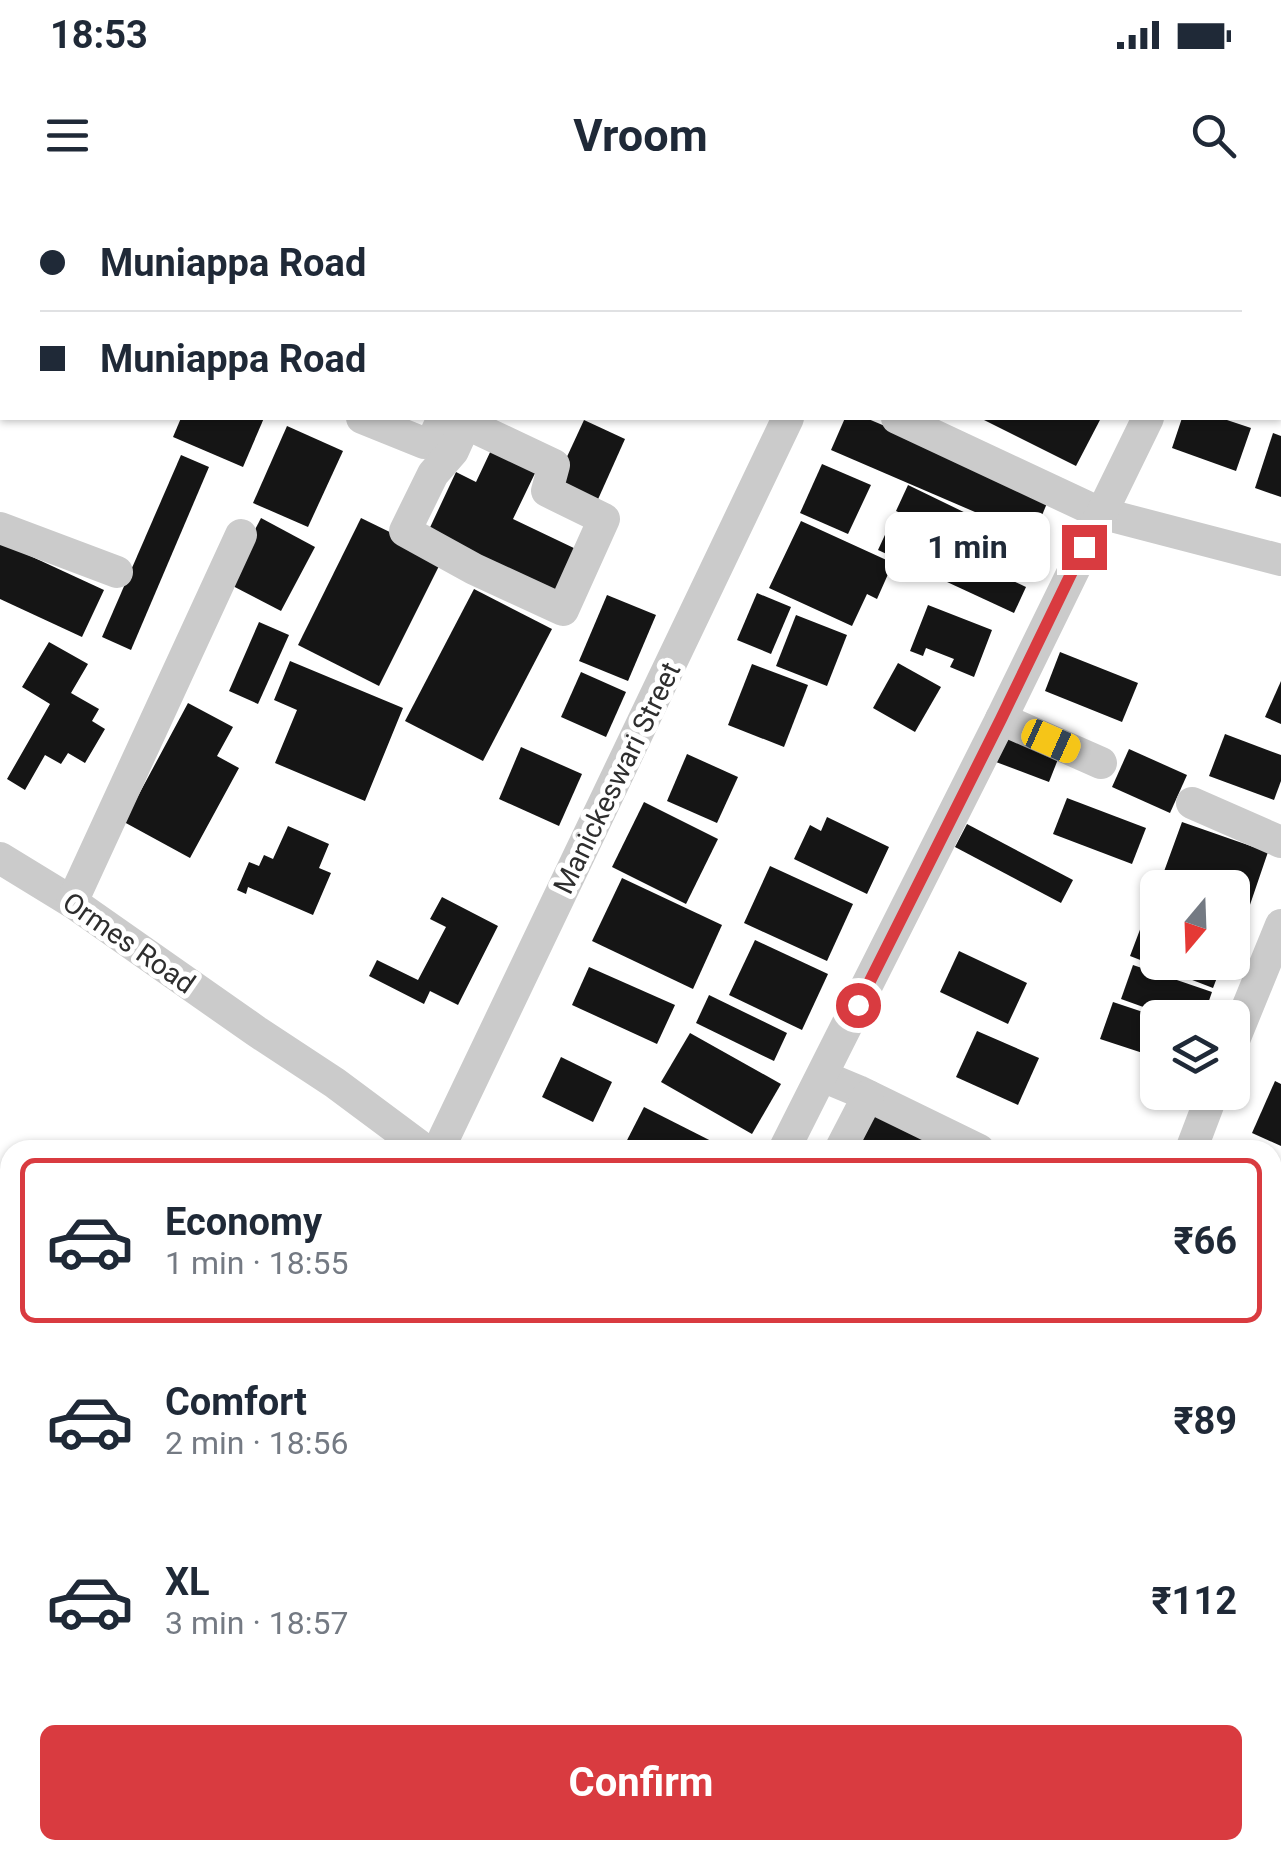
<!DOCTYPE html>
<meta charset="utf-8">
<style>
:root{--surface:#fff;--page:#f2f2f3;--text:#1f2937;--muted:#747a83;--line:#e0e1e3;--accent:#d93b40}
body{margin:0;font-family:Roboto,sans-serif;background:var(--page);color:var(--text);height:100vh;display:flex;flex-direction:column;font-size:38px;white-space:nowrap}
*{box-sizing:border-box;margin:0}
p{font-size:32px;color:var(--muted)}
.icon{flex:none;width:55px;height:55px;fill:none;stroke:currentColor;stroke-width:2;stroke-linecap:round;stroke-linejoin:round}
.map{position:relative;flex:1;overflow:hidden}
.drawer{position:absolute;left:0px;top:940px;width:1282px;height:720px;display:flex;flex-direction:column;background:var(--surface);border-radius:30px 30px 0 0;box-shadow:0 2px 8px #0004}
.drawer>*{flex:none}
.top-card{position:absolute;left:0px;top:0px;width:1282px;height:220px;box-shadow:0 2px 8px #0004;display:grid;align-content:center;height:220px;padding:0 40px;background:var(--surface)}
.needle{width:65px;rotate:199deg}
.buttons{position:absolute;left:1140px;top:670px;display:grid;gap:20px}
.buttons a{display:grid;place-items:center;width:110px;height:110px;border-radius:15px;background:var(--surface);box-shadow:0 2px 8px #0004;font-size:50px}
.end{position:absolute;width:45px;height:45px;margin:-22px;border:12px solid #d93b40;background:#fff;box-shadow:0 0 0 5px #fff}
.from{border-radius:50%}
.bubble{position:absolute;height:70px;border-radius:15px;background:var(--surface);box-shadow:0 2px 8px #0004;font-size:32px;font-weight:700;line-height:70px;text-align:center}
.car{position:absolute;width:30px;height:60px;margin:-30px -15px;border-radius:12px;box-shadow:0 0 8px 2px #0007;background:linear-gradient(#f5c518 24%,#345 0 40%,#f5c518 0 76%,#345 0 86%,#f5c518 0)}
.top-card b{display:flex;align-items:center;gap:35px;height:95px;font-size:38px}
.top-card b+b{border-top:2px solid var(--line)}
.top-card i{width:25px;height:25px;background:var(--text)}
ul{padding:18px 0 0;list-style:none}
li{display:flex;align-items:center;gap:30px;height:165px;margin:0 20px 15px;padding:0 20px;border:5px solid transparent;border-radius:15px}
li div{flex:1}
li b{display:block;font-size:38px}
li em{font-style:normal;font-weight:700}
li.current{border-color:var(--accent)}
li>.icon{width:90px;height:90px;stroke-width:1.5}
.button{display:flex;gap:20px;margin-top:auto;padding:20px 40px}
.button a{flex:1;height:115px;border-radius:15px;background:var(--accent);color:#fff;font-size:40px;font-weight:700;line-height:115px;text-align:center}
.status{display:flex;justify-content:space-between;align-items:center;height:70px;padding:0 50px;background:var(--surface);direction:ltr}
.status svg{height:28px;fill:currentColor}
header{display:flex;justify-content:space-between;align-items:center;height:130px;padding:0 40px;background:var(--surface);font-size:45px;font-weight:700}
.map>svg:first-child{display:block}
</style>
<div class="status"><b>18:53</b><svg viewBox="0 0 49 12"><path d="M0 12V9h3v3zM5 12V6h3v6zM10 12V3h3v9zM15 12V0h3v12zM26 1h20v11H26zM47 4h2v5h-2z"/></svg></div>
<header><svg class="icon" aria-label="menu" viewBox="0 0 24 24"><path d="M4 6h16M4 12h16M4 18h16"/></svg>Vroom<svg class="icon" aria-label="search" viewBox="0 0 24 24"><circle cx="10" cy="10" r="6"/><path d="M15 15l6 6"/></svg></header>
<div class="map">
<svg width="1281" height="1660" viewBox="0 0 1281 1660">
<rect width="100%" height="100%" fill="#fff"/>
<g fill="#151515">
<path d="M 181,218 L 264,218 L 243,267 L 173,237 Z"/>
<path d="M 845,218 L 866,218 L 1050,296 L 1033,337 L 831,250 Z"/>
<path d="M 980,218 L 1101,218 L 1076,266 Z"/>
<path d="M 1182,218 L 1221,218 L 1251,228 L 1236,271 L 1172,248 Z"/>
<path d="M 584,220 L 625,239 L 595,306 L 553,287 Z"/>
<path d="M 287,226 L 343,251 L 308,327 L 253,303 Z"/>
<path d="M 1273,233 L 1281,236 L 1281,297 L 1255,288 Z"/>
<path d="M 493,246 L 538,267 L 513,319 L 578,350 L 556,398 L 426,336 L 456,272 L 476,282 Z"/>
<path d="M 181,255 L 209,267 L 131,450 L 102,437 Z"/>
<path d="M 822,264 L 871,285 L 848,334 L 800,313 Z"/>
<path d="M 908,285 L 1042,350 L 1030,376 L 896,311 Z"/>
<path d="M 261,318 L 315,347 L 281,411 L 227,383 Z"/>
<path d="M 361,318 L 443,358 L 379,486 L 298,445 Z"/>
<path d="M 801,321 L 893,363 L 877,399 L 867,394 L 852,426 L 769,388 Z"/>
<path d="M 890,324 L 1026,387 L 1014,413 L 878,350 Z"/>
<path d="M 0,342 L 104,390 L 82,437 L 0,399 Z"/>
<path d="M 474,389 L 552,429 L 483,561 L 405,521 Z"/>
<path d="M 757,393 L 791,407 L 771,454 L 737,440 Z"/>
<path d="M 607,395 L 656,415 L 628,481 L 579,461 Z"/>
<path d="M 928,405 L 992,430 L 974,477 L 950,467 L 954,459 L 926,448 L 923,456 L 910,451 Z"/>
<path d="M 796,415 L 847,435 L 827,486 L 776,466 Z"/>
<path d="M 259,422 L 289,435 L 258,504 L 229,491 Z"/>
<path d="M 49,442 L 88,464 L 71,493 L 99,509 L 92,521 L 105,529 L 85,563 L 68,553 L 61,564 L 45,555 L 25,590 L 7,579 L 50,504 L 22,487 Z"/>
<path d="M 1060,452 L 1138,483 L 1122,522 L 1045,491 Z"/>
<path d="M 290,461 L 403,508 L 365,601 L 275,563 L 297,510 L 274,500 Z"/>
<path d="M 898,463 L 941,487 L 915,532 L 873,508 Z"/>
<path d="M 752,464 L 808,485 L 784,547 L 728,525 Z"/>
<path d="M 581,472 L 626,492 L 606,537 L 561,517 Z"/>
<path d="M 1281,481 L 1281,524 L 1265,517 Z"/>
<path d="M 188,503 L 233,527 L 217,556 L 239,568 L 190,658 L 124,622 Z"/>
<path d="M 1009,529 L 1062,549 L 1049,582 L 996,562 Z"/>
<path d="M 1225,534 L 1281,555 L 1281,581 L 1274,600 L 1209,576 Z"/>
<path d="M 521,547 L 582,574 L 559,626 L 499,599 Z"/>
<path d="M 1129,549 L 1187,575 L 1170,613 L 1112,587 Z"/>
<path d="M 687,554 L 738,577 L 717,623 L 667,601 Z"/>
<path d="M 1067,598 L 1146,628 L 1132,664 L 1053,634 Z"/>
<path d="M 644,602 L 718,639 L 686,704 L 612,667 Z"/>
<path d="M 827,617 L 889,647 L 867,694 L 794,659 L 810,625 L 821,631 Z"/>
<path d="M 1182,622 L 1268,652 L 1239,737 L 1232,735 L 1232,688 L 1158,688 Z"/>
<path d="M 967,624 L 1073,680 L 1061,703 L 955,647 Z"/>
<path d="M 288,626 L 329,644 L 319,668 L 331,673 L 313,715 L 248,687 L 246,694 L 237,690 L 249,662 L 259,666 L 264,655 L 273,659 Z"/>
<path d="M 770,666 L 853,704 L 827,761 L 744,723 Z"/>
<path d="M 622,678 L 722,725 L 693,789 L 592,741 Z"/>
<path d="M 442,697 L 498,726 L 458,805 L 430,791 L 424,804 L 369,776 L 377,760 L 418,780 L 446,727 L 430,719 Z"/>
<path d="M 1144,719 L 1158,724 L 1158,762 L 1223,762 L 1213,788 L 1130,756 Z"/>
<path d="M 755,740 L 828,774 L 802,830 L 729,795 Z"/>
<path d="M 959,751 L 1027,783 L 1008,824 L 940,792 Z"/>
<path d="M 1133,765 L 1212,792 L 1203,818 L 1174,818 L 1121,799 Z"/>
<path d="M 589,767 L 675,805 L 657,844 L 572,805 Z"/>
<path d="M 709,795 L 787,833 L 774,861 L 696,823 Z"/>
<path d="M 1113,802 L 1158,817 L 1158,858 L 1100,839 Z"/>
<path d="M 977,831 L 1039,858 L 1018,905 L 956,877 Z"/>
<path d="M 690,833 L 781,884 L 752,934 L 661,882 Z"/>
<path d="M 561,857 L 612,882 L 593,922 L 542,897 Z"/>
<path d="M 1275,881 L 1281,884 L 1281,946 L 1252,933 Z"/>
<path d="M 873,901 L 971,950 L 848,950 Z"/>
<path d="M 644,907 L 729,950 L 622,950 Z"/>
<path d="M 0,1445 L 10,1449 L 10,1490 L 0,1485 Z"/>
<path d="M 10,1582 L 10,1650 L 107,1650 L 97,1660 L 0,1660 L 0,1593 Z"/>
<path d="M 1272,1596 L 1281,1601 L 1281,1656 L 1278,1660 L 1256,1660 L 1239,1650 L 1272,1650 Z"/>
<path d="M 1126,1650 L 1216,1650 L 1215,1660 L 1125,1659 Z"/>
</g>
<g fill="none" stroke-linecap="round" stroke-linejoin="round">
<g stroke="#cbcbcb" stroke-width="32">
<path d="M 13,2 L 14,0"/>
<path d="M 395,2 L 396,0"/>
<path d="M 563,2 L 565,0"/>
<path d="M 895,2 L 896,0"/>
<path d="M 1255,2 L 1256,0"/>
<path d="M 0,36 L 2,30"/>
<path d="M 1280,58 L 1281,58"/>
<path d="M 362,218 L 424,243 L 434,237 L 443,218"/>
<path d="M 897,218 L 1100,313 L 1281,360"/>
<path d="M 465,223 L 554,265 L 547,291 L 604,319 L 563,410 L 474,369 L 405,331 L 433,274 L 453,251 L 468,218"/>
<path d="M 0,328 L 117,372"/>
<path d="M 1001,519 L 1101,563"/>
<path d="M 1192,603 L 1281,642"/>
<path d="M 0,658 L 72,702 L 256,831 L 335,883 L 425,950"/>
<path d="M 72,702 L 241,335"/>
<path d="M 1232,845 L 1281,725"/>
<path d="M 822,876 L 858,891 L 979,950"/>
<path d="M 444,938 L 788,218"/>
<path d="M 784,950 L 1001,519 L 1148,218"/>
<path d="M 840,950 L 868,896"/>
<path d="M 1191,950 L 1213,892"/>
<path d="M 1272,1110 L 1281,1113"/>
<path d="M 0,1241 L 10,1248"/>
</g>
<g stroke="#a6a6a6" stroke-width="40">
<path d="M 1272,1520 L 1281,1526"/>
<path d="M 421,1650 L 456,1660"/>
</g>
</g>
<g fill="none" stroke-linecap="round" stroke-linejoin="round">
<path stroke="#d93b40" stroke-width="12" d="M 858,805 L 1001,519 L 1084,347"/>
</g>
<g text-anchor="middle" dominant-baseline="central" stroke-width="10" stroke-linejoin="round" paint-order="stroke">
<g font-size="28" fill="#2e2e2e" stroke="#fff">
<text transform="translate(617 578) rotate(-64)">Manickeswari Street</text>
<text transform="translate(129 743) rotate(35)">Ormes Road</text>
</g>
</g>
</svg>
<div class="buttons">
<a><svg class="needle" viewBox="-14 -14 28 28"><path d="M0-13l5 13h-10z" fill="#e53935"/><path d="M0 13l5-13h-10z" fill="#747a83"/></svg></a>
<a><svg class="icon" aria-label="layers" viewBox="0 0 24 24"><path d="M12 4l9 5-9 5-9-5zM3 14l9 5 9-5"/></svg></a>
</div>
<i class="end from" style="left:858px;top:805px"></i>
<i class="end" style="left:1084px;top:347px"></i>
<div class="bubble" style="left:885px;top:312px;width:165px">1 min</div>
<i class="car" style="left:1051px;top:541px;rotate:114deg"></i>
<div class="top-card">
<b><i class="from"></i>Muniappa Road</b>
<b><i></i>Muniappa Road</b>
</div>
<section class="drawer">
<ul>
<li class="current"><svg class="icon" aria-label="car" viewBox="0 0 24 24"><path d="M5 17H2v-5l4-1 3-4h7l3 4 3 1v5h-3M9 17h6M6 11h13"/><circle cx="7" cy="17" r="2"/><circle cx="17" cy="17" r="2"/></svg><div><b>Economy</b><p>1 min · 18:55</p></div><em>₹66</em></li>
<li><svg class="icon" aria-label="car" viewBox="0 0 24 24"><path d="M5 17H2v-5l4-1 3-4h7l3 4 3 1v5h-3M9 17h6M6 11h13"/><circle cx="7" cy="17" r="2"/><circle cx="17" cy="17" r="2"/></svg><div><b>Comfort</b><p>2 min · 18:56</p></div><em>₹89</em></li>
<li><svg class="icon" aria-label="car" viewBox="0 0 24 24"><path d="M5 17H2v-5l4-1 3-4h7l3 4 3 1v5h-3M9 17h6M6 11h13"/><circle cx="7" cy="17" r="2"/><circle cx="17" cy="17" r="2"/></svg><div><b>XL</b><p>3 min · 18:57</p></div><em>₹112</em></li>
</ul>
<div class="button"><a>Confirm</a></div>
</section>
</div>
